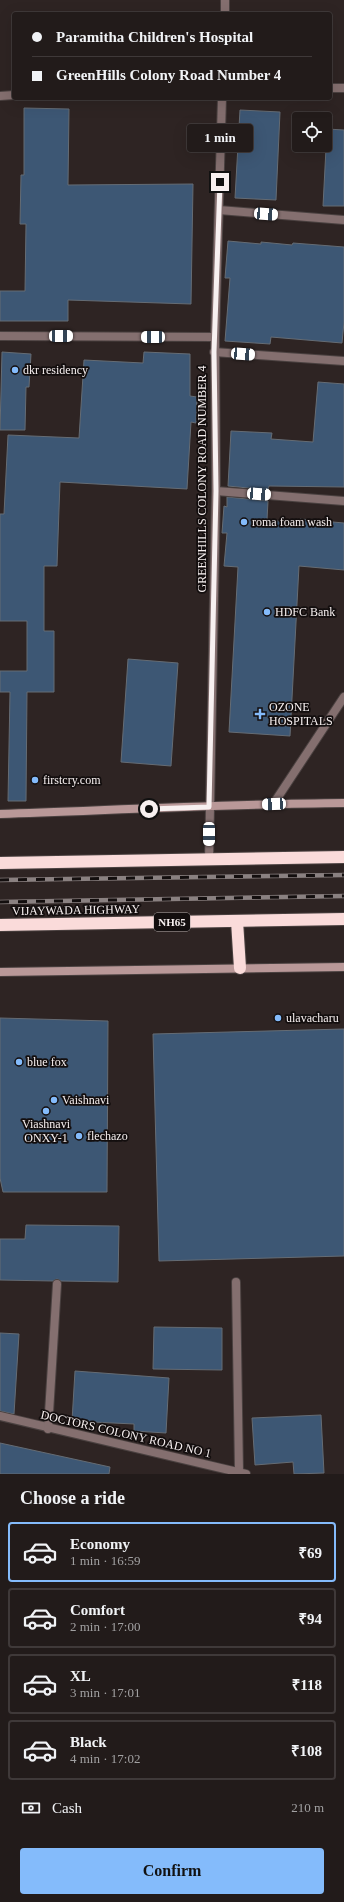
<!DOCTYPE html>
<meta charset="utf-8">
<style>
:root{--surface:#221b1a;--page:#2e2827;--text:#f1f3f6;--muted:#a2a1a2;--line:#3f3939;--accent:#84bbfb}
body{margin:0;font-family:"Times New Roman",serif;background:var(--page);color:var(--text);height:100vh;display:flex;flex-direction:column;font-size:15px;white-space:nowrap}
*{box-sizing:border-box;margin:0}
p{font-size:13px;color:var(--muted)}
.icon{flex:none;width:22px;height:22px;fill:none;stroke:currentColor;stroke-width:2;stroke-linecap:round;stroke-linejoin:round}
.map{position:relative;height:1474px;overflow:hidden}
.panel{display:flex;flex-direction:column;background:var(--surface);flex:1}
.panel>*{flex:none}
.hud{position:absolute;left:12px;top:12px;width:320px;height:88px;border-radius:4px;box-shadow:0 4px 16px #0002,0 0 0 1px var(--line);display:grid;align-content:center;height:88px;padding:0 20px;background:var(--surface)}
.fabs{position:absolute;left:292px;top:112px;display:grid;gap:8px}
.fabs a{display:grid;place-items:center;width:40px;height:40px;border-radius:4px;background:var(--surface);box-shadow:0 4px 16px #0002,0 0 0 1px var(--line);font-size:20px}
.end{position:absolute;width:18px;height:18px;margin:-9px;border:5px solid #f7f0f0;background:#111;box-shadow:0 0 0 2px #111}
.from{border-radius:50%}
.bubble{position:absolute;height:28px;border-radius:4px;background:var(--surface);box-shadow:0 4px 16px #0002,0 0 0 1px var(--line);font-size:13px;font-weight:800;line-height:28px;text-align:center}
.car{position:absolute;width:12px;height:24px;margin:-12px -6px;border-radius:5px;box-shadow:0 0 3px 1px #0007;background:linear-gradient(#fff 24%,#345 0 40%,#fff 0 76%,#345 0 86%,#fff 0)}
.hud b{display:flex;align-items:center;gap:14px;height:38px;font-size:15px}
.hud b+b{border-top:1px solid var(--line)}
.hud i{width:10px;height:10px;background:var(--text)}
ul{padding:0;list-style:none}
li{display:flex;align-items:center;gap:12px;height:60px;margin:0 8px 6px;padding:0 12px;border:2px solid var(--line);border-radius:4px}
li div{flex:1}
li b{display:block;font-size:15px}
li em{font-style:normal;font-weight:800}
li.selected{border-color:var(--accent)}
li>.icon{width:36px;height:36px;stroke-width:1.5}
h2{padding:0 20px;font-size:18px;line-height:48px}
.pay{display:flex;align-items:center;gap:10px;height:44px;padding:0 20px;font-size:15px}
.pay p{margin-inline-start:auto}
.button{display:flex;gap:8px;margin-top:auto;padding:8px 20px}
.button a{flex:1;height:46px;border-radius:4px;background:var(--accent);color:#111;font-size:16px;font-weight:800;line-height:46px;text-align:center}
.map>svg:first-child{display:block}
</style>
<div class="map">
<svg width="344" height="1474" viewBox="0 0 344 1474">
<rect width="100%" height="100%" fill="#2e2423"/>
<g fill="#3d5774" stroke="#656c74">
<path d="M 24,108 L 69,109 L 68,185 L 193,184 L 191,304 L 68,300 L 68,321 L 0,321 L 0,291 L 25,291 L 26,224 L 20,224 L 21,175 L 24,175 Z"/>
<path d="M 240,110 L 280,112 L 276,200 L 235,198 Z"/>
<path d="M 327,129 L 344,130 L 344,206 L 323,206 Z"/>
<path d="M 228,241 L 261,244 L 261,242 L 292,245 L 293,243 L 344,247 L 344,322 L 342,343 L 271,337 L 270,344 L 225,341 L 230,278 L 225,278 Z"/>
<path d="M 2,352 L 31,354 L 29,387 L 26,387 L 25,430 L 0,430 Z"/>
<path d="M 144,352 L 190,354 L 190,396 L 197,397 L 196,423 L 191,422 L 187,489 L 60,482 L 57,566 L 44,566 L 44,631 L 54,631 L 54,692 L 27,692 L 26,801 L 8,801 L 10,692 L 0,692 L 0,671 L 27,671 L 27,621 L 0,621 L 0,514 L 4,514 L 8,435 L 79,438 L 84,360 L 143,363 Z"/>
<path d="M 318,382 L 344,384 L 344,487 L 269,486 L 268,490 L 228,486 L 231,431 L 272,433 L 271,439 L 313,442 Z"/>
<path d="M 227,497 L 268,501 L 267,520 L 299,523 L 300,519 L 344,523 L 344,570 L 299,566 L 290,736 L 229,732 L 238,567 L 224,566 L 227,533 L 222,533 L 224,506 L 227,507 Z"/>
<path d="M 128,659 L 178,663 L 171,766 L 121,762 Z"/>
<path d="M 0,1018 L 108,1021 L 107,1192 L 3,1192 L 0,1178 Z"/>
<path d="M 344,1029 L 344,1256 L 159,1261 L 153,1034 Z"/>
<path d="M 26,1225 L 119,1226 L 118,1282 L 61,1281 L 57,1279 L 53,1281 L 0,1280 L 0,1239 L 25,1239 Z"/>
<path d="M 154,1327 L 222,1328 L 222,1370 L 153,1369 Z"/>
<path d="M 0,1333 L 19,1334 L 14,1414 L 0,1411 Z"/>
<path d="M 75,1371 L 169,1378 L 166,1433 L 134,1431 L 134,1424 L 72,1421 Z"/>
<path d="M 321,1415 L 324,1473 L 294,1474 L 293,1462 L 255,1465 L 252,1418 Z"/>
<path d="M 0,1443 L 110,1467 L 109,1474 L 0,1474 Z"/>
</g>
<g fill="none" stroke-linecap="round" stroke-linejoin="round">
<g stroke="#4a4140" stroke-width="10">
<g id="street">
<path d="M 225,14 L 225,0"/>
<path d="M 330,88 L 344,88"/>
<path d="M 0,96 L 14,95"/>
<path d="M 219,210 L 344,220"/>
<path d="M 0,336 L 215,337"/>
<path d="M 214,352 L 344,361"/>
<path d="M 216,491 L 344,501"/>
<path d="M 274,803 L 344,697"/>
<path d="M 209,860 L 216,491 L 215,337 L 222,98"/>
<path d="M 236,1282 L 239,1472"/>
<path d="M 0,1416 L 246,1474"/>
<path d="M 48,1429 L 57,1284"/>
</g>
</g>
<g stroke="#4a4140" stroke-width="10">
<g id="secondary">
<path d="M 0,814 C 115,810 229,804 344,803"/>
<path d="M 0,972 L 344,967"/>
</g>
</g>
<g stroke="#4a4140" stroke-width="14">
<g id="highway">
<path d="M 0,863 L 344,857"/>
<path d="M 237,921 L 240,968"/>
<path d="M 0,925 L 344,919"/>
</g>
</g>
<use href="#street" stroke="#846f6f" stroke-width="8"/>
<use href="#secondary" stroke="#b99898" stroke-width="8"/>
<use href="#highway" stroke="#fadbda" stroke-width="12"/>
<g stroke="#8a8181" stroke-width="4.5">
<g id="rail">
<path d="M 0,880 L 344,875"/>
<path d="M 0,902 L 344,896"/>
</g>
</g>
<use href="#rail" stroke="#130e0e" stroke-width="3" stroke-dasharray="9" stroke-linecap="butt"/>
</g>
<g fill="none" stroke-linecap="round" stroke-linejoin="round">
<path stroke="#f7f0f0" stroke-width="5" d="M 149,809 L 209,807 L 216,491 L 214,352 L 220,182"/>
</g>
<g fill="#84bbfb" stroke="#130e0e" stroke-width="1.5">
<circle cx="15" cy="370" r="4"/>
<circle cx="244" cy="522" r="4"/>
<circle cx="267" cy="612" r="4"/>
<path d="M258 708h4v4h4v4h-4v4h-4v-4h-4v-4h4z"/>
<circle cx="35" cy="780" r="4"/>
<circle cx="278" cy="1018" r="4"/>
<circle cx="19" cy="1062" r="4"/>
<circle cx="54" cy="1100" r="4"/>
<circle cx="46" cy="1111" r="4"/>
<circle cx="79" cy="1136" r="4"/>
</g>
<g text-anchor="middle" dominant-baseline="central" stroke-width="3.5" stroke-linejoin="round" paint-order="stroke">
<rect fill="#130e0e" stroke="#b3acac" stroke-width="1" x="154" y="913" width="36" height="18" rx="3"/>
<g font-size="11" font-weight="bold" fill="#f7f0f0">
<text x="172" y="922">NH65</text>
</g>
<g font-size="12" fill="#f7f0f0" stroke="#130e0e" text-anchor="start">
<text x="23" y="370">dkr residency</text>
<text x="252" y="522">roma foam wash</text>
<text x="275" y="612">HDFC Bank</text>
<text x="269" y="707">OZONE<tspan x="269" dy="14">HOSPITALS</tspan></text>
<text x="43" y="780">firstcry.com</text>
<text x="286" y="1018">ulavacharu</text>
<text x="27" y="1062">blue fox</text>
<text x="62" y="1100">Vaishnavi</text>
<text x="46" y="1124" text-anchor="middle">Viashnavi<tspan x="46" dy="14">ONXY-1</tspan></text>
<text x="87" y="1136">flechazo</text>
</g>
<g font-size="12" fill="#f7f0f0" stroke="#130e0e">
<text transform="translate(202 479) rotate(-90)">GREENHILLS COLONY ROAD NUMBER 4</text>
<text transform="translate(76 910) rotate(-1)">VIJAYWADA HIGHWAY</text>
<text transform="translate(126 1434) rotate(13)">DOCTORS COLONY ROAD NO 1</text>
</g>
</g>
</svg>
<div class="fabs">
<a><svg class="icon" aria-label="locate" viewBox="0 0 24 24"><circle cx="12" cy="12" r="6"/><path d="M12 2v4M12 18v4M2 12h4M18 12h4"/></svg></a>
</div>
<i class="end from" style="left:149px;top:809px"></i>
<i class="end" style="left:220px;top:182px"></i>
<div class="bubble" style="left:187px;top:124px;width:66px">1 min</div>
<i class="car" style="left:266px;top:214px;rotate:94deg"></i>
<i class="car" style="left:61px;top:336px;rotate:90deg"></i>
<i class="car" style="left:153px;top:337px;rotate:270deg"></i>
<i class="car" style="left:243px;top:354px;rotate:94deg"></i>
<i class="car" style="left:259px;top:494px;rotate:94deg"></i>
<i class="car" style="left:274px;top:804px;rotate:267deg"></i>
<i class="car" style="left:209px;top:834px;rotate:180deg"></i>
<div class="hud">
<b><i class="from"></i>Paramitha Children's Hospital</b>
<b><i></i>GreenHills Colony Road Number 4</b>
</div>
</div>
<section class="panel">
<h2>Choose a ride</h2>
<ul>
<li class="selected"><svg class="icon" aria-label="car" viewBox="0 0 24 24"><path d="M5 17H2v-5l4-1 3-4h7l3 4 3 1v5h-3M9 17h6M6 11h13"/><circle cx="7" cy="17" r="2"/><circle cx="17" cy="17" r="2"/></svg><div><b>Economy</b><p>1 min · 16:59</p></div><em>₹69</em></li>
<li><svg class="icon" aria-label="car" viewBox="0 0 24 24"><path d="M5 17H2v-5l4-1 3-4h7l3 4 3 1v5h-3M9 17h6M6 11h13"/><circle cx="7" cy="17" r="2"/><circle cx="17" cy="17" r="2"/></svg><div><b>Comfort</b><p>2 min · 17:00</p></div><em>₹94</em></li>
<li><svg class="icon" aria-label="car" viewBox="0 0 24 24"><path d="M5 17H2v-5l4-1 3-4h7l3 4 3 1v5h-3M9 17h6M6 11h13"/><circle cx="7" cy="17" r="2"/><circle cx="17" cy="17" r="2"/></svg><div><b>XL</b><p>3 min · 17:01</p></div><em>₹118</em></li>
<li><svg class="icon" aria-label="car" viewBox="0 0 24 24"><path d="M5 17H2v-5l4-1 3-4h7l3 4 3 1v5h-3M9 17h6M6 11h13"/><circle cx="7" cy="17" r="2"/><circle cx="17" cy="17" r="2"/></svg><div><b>Black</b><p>4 min · 17:02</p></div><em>₹108</em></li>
</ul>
<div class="pay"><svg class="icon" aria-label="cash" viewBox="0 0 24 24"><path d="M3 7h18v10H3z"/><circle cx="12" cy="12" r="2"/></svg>Cash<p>210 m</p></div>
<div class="button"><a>Confirm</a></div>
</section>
